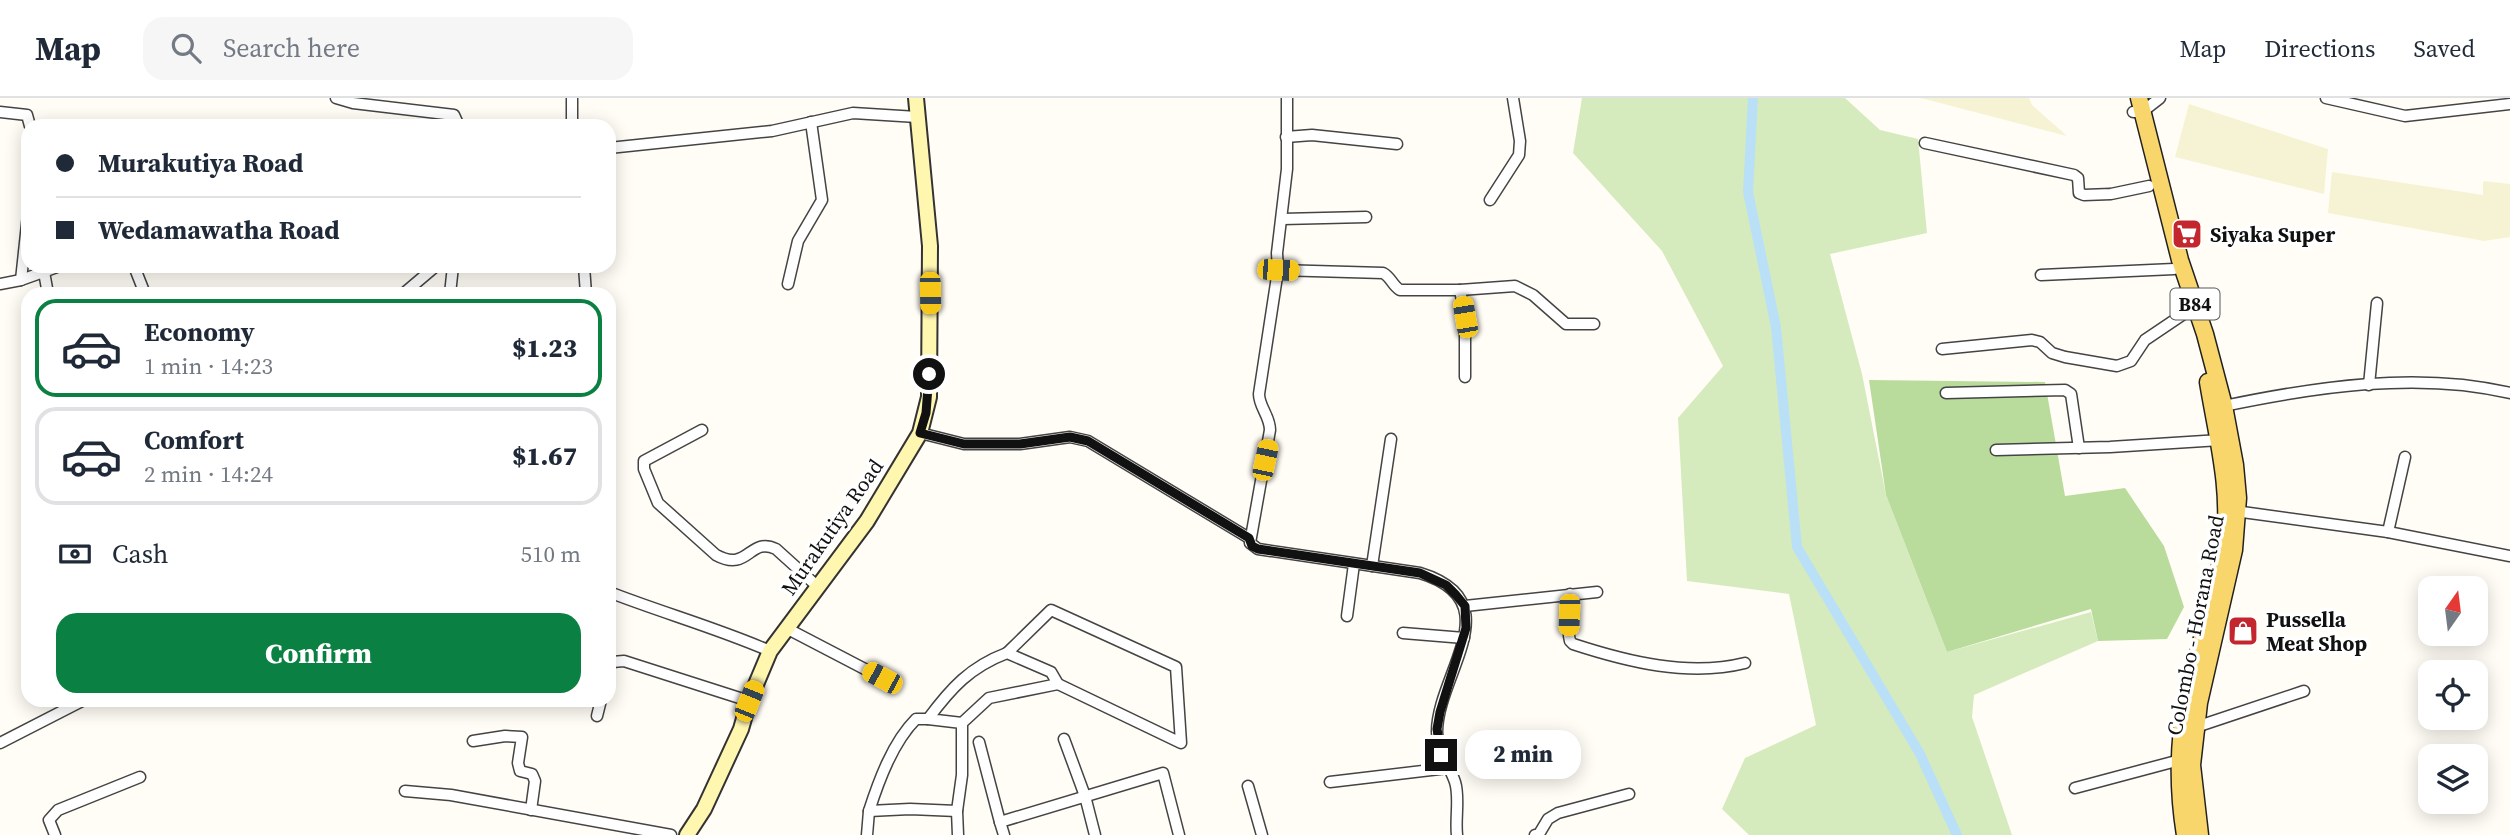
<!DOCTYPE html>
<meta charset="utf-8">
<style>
:root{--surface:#fff;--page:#f6f6f7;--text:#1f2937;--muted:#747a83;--line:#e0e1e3;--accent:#0b8043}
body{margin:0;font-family:"Source Serif 4",serif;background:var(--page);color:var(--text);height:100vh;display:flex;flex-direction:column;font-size:26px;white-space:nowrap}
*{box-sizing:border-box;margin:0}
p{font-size:23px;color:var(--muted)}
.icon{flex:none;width:38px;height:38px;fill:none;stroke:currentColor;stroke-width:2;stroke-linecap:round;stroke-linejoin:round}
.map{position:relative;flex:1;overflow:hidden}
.sheet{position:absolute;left:21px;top:189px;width:595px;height:420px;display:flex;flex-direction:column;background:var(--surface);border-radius:21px;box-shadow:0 4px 18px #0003}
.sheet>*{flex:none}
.banner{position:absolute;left:21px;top:21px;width:595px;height:154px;border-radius:21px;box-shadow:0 4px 18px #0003;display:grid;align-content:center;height:154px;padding:0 35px;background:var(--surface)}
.needle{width:46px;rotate:14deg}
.controls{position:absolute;left:2418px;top:478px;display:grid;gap:14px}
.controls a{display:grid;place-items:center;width:70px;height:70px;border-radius:14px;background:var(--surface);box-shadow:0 4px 18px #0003;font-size:35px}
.end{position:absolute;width:32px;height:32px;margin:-16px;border:9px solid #111;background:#fff;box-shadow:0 0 0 4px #fff}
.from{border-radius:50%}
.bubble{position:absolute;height:49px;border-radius:21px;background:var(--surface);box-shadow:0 4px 18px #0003;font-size:23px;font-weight:800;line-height:49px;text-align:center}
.car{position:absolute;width:21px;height:42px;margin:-21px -10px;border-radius:9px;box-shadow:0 0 5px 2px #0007;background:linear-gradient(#f5c518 24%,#345 0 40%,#f5c518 0 76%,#345 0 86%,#f5c518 0)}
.banner b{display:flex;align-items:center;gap:24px;height:66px;font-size:26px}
.banner b+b{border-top:2px solid var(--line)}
.banner i{width:18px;height:18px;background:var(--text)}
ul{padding:12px 0 0;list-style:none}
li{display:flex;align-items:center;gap:21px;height:98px;margin:0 14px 10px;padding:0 21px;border:4px solid var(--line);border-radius:21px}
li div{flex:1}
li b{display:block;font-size:26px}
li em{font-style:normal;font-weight:800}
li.on{border-color:var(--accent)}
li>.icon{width:63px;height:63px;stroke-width:1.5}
.pay{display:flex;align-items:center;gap:18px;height:77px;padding:0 35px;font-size:26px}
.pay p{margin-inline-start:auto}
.cta{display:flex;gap:14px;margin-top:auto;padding:14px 35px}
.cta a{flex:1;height:80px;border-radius:21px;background:var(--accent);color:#fff;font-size:28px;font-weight:800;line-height:80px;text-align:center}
header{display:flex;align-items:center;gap:42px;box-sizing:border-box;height:98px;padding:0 35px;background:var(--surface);border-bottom:2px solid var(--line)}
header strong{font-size:33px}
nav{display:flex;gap:38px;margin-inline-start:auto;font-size:24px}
.search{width:490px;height:63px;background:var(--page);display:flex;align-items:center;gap:18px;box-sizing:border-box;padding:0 24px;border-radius:21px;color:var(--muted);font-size:26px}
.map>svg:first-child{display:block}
</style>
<header>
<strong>Map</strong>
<div class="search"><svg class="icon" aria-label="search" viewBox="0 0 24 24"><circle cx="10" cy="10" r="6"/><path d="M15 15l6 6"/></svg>Search here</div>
<nav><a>Map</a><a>Directions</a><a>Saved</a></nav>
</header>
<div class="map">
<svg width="2510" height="737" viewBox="0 0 2510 737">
<rect width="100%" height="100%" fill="#fffdf5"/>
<g fill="#f6f3d4">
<path d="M 1921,0 L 2029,0 L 2032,7 L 2067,38 Z"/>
<path d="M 2189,6 L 2328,51 L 2324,96 L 2175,59 Z"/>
<path d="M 2332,74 L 2483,97 L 2483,83 L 2510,86 L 2510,139 L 2484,143 L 2328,115 Z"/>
</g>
<path fill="#d5ebbd" d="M 1582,0 L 1845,0 L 1880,32 L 1918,41 L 1927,135 L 1830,156 L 1862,276 L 1886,397 L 1947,554 L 2091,514 L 2098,543 L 1974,597 L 1972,619 L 2012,737 L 1749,737 L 1722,711 L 1745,660 L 1816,627 L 1789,496 L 1687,483 L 1678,320 L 1723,268 L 1662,153 L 1573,55 Z"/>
<path fill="#b9dc9c" d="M 1869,282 L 2045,284 L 2065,398 L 2125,390 L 2164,448 L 2184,509 L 2167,541 L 2098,543 L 2091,511 L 1947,554 L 1886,397 Z"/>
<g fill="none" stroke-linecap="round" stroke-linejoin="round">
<path stroke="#b9e0f7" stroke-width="10" d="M 1753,0 L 1748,94 L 1776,229 L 1797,449 L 1920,656 L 1957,737"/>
<g stroke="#444" stroke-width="13">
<g id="street">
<path d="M 336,0 L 353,5 L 454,17 L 459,28"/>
<path d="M 572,0 L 572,28"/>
<path d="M 1287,0 L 1287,71 L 1277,155 L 1278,172 L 1259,296 C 1259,309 1270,318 1270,332 L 1250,445 L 1258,451 L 1420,475 C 1512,503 1437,576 1437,634 C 1437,654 1449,666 1455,684 C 1460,699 1455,720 1457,737"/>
<path d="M 2326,0 L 2405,18 L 2510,6"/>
<path d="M 0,14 L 27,17 L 30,28"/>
<path d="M 2133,14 L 2142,14 L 2160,0"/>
<path d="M 1286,39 L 1312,37 L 1397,46"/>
<path d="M 1925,45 L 2074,77 L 2078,80 L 2079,95 L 2084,97 L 2111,96 L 2149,88"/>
<path d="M 609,50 L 772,33 L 853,15 L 917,19"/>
<path d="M 1490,102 L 1519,57 L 1520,43 L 1513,0"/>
<path d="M 1282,121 L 1366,119"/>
<path d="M 134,168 L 145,196"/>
<path d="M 584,168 L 586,196"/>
<path d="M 1278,172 L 1383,175 C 1391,179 1392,187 1400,192 L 1460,192 L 1515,188 L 1533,197 L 1566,226 L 1594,226"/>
<path d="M 44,174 L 48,196"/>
<path d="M 2041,177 L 2174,171"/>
<path d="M 21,182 L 28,117"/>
<path d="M 0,186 L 21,182 L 60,168"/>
<path d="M 788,186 L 798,143 L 822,102 L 811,24"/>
<path d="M 1460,192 L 1465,219 L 1465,279"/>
<path d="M 403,196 L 436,168"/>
<path d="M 450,196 L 453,168"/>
<path d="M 1942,251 L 2032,242 L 2040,244 L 2052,255 L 2065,259 L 2117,268 L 2131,263 L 2145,242 L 2188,213"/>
<path d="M 2369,287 L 2377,205"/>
<path d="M 1946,295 L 2065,292 L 2071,296 L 2079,350"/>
<path d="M 2224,308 C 2315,289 2418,273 2510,295"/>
<path d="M 702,332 L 644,363 L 644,371 L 658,405 L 716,457 C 749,475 749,438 776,451 L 817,488"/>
<path d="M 920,335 L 964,346 L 1020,346 L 1070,339 L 1088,343 L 1249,440"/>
<path d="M 1996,352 L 2110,349 L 2220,342"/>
<path d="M 2235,413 L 2388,434 L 2510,458"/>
<path d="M 2388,434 L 2405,359"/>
<path d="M 1372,468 L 1391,341"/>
<path d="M 609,494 C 663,515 717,530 770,553"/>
<path d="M 1570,496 L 1569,538 L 1570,543 L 1573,546 C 1628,564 1689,579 1745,565"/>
<path d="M 1465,508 L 1597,494"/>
<path d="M 1347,518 L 1354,466"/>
<path d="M 786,530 L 882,580"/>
<path d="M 1403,535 L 1464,540"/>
<path d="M 1007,555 L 1051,512 L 1176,569 L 1181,645 L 1058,586"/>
<path d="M 609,571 L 612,564 L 624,563 L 749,603"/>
<path d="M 597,618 L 601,602"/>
<path d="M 928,621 L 916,621 C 893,644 879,682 869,713 L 910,711 L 957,713"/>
<path d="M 2196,629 L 2304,593"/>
<path d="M 1064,641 L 1085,698 L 1095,737"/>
<path d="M 473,643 L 505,638 L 522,639 L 518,665 L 520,673 L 532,676 L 535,683 L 531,712"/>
<path d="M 979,644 L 1000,724"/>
<path d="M 0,645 L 84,602"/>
<path d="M 1330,684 L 1448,670"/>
<path d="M 1248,688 L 1262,737"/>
<path d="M 2075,690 L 2180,662"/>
<path d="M 405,693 L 451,697 L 671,737"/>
<path d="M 55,737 L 49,722 L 58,712 L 140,679"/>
<path d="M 867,737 L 869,713"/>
<path d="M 958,737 L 957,713 L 962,677 L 962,625 L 989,600 L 1058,586 L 1051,574 L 1007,555 C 970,569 951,590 928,621 L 962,625"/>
<path d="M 1004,737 L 1000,724 L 1163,675 L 1179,737"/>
<path d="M 1535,737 L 1539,736 L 1548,721 L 1558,715 L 1629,696"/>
</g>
</g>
<g stroke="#333" stroke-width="18">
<path id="secondary" d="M 687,737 L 704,711 L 741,631 L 749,603 L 770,553 L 867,423 L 920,335 L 929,299 L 930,148 L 916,0"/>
</g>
<g stroke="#222" stroke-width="19">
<g id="primary">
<path d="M 2139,0 L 2180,162 L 2205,236 L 2224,308 L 2235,367 L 2238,400 L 2234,452 L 2199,605 L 2192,667 L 2200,737"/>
<path d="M 2185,737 C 2178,694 2178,647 2186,604 C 2197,552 2215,501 2224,448 C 2232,392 2217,339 2208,284"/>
</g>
</g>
<use href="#street" stroke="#fff" stroke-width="10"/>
<use href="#secondary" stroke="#fff6b0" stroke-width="14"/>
<use href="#primary" stroke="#f9d66b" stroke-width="16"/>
</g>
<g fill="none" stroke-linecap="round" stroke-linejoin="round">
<path stroke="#111" stroke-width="9" d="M 929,276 L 926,315 L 920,335 L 964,346 L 1020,346 L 1070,339 L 1088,343 L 1249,440 L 1252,448 L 1258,451 L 1420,475 L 1446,487 L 1456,497 L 1465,508 L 1466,530 L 1440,614 L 1437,631 L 1441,657"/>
</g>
<defs>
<g id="supermarket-square" transform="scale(1.575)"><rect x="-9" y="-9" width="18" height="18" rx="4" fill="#c4262e" stroke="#fff"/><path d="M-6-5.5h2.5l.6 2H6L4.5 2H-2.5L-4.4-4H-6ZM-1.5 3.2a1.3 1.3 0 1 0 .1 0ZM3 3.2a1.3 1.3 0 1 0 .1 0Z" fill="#fff"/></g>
<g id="shop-square" transform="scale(1.575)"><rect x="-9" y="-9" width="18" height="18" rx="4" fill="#c4262e" stroke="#fff"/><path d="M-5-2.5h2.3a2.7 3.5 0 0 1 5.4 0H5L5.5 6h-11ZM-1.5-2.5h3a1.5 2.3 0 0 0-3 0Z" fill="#fff"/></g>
</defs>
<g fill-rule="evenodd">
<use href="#supermarket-square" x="2187" y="136"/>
<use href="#shop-square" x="2243" y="533"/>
</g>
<g text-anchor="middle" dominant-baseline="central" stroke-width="7" stroke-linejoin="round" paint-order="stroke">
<rect fill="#fff" stroke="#585858" stroke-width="2" x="2170.5" y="190.5" width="49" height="31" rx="5"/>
<g font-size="19" font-weight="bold" fill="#111">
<text x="2195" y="206">B84</text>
</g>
<g font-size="21" font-weight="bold" fill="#111" stroke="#fff" text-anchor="start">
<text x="2210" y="136">Siyaka Super</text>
<text x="2266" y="521">Pussella<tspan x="2266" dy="24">Meat Shop</tspan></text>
</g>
<g font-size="21" fill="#111" stroke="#fff">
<text transform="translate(832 429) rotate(-55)">Murakutiya Road</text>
<text transform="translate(2195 527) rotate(-79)">Colombo - Horana Road</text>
</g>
</g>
</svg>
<div class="controls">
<a><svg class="needle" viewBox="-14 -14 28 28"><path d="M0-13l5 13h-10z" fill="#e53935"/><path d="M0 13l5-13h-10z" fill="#747a83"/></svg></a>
<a><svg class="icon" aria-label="locate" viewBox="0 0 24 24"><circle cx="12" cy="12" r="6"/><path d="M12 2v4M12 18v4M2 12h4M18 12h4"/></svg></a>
<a><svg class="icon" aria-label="layers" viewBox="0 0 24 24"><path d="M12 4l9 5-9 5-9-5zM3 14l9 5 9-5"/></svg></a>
</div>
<i class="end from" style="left:929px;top:276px"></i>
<i class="end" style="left:1441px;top:657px"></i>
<div class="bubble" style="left:1465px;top:632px;width:116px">2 min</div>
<i class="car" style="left:1278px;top:172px;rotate:92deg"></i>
<i class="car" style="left:930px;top:195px;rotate:179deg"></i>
<i class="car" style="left:1465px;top:219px;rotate:350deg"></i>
<i class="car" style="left:1265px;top:362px;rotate:12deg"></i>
<i class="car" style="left:1569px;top:517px;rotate:182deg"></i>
<i class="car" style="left:882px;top:580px;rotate:298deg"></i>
<i class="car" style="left:749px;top:603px;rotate:22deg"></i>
<div class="banner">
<b><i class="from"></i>Murakutiya Road</b>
<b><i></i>Wedamawatha Road</b>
</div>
<section class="sheet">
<ul>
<li class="on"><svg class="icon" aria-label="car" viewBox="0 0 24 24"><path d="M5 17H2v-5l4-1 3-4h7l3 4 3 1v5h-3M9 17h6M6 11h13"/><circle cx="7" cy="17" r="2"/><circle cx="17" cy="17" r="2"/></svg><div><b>Economy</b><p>1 min · 14:23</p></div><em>$1.23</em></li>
<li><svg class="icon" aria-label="car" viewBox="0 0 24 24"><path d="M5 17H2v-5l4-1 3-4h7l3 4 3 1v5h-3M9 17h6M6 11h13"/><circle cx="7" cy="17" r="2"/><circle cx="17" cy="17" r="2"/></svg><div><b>Comfort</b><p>2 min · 14:24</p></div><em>$1.67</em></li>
</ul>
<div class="pay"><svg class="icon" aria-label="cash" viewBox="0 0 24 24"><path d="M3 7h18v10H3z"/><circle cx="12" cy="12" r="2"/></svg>Cash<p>510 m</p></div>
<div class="cta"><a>Confirm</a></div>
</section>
</div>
